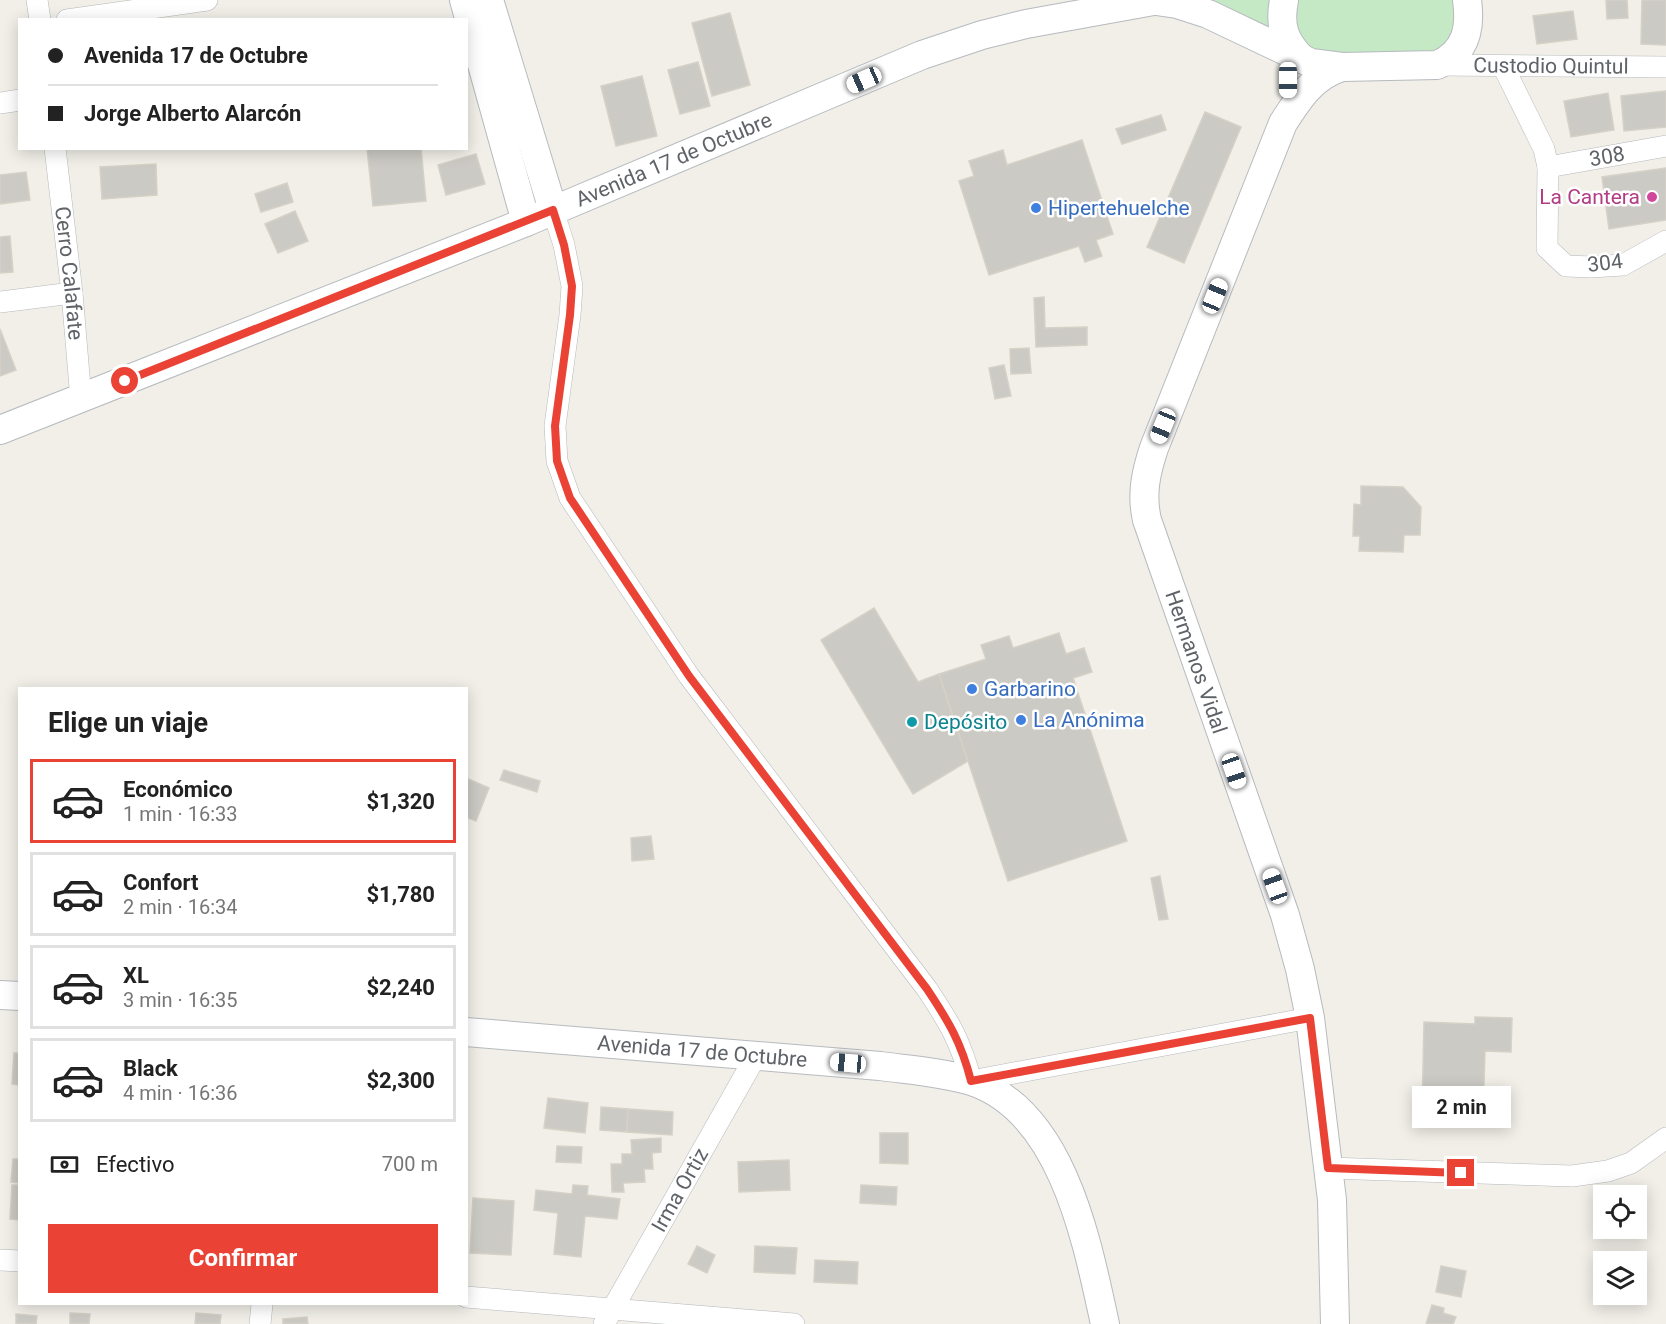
<!DOCTYPE html>
<html lang="es">
<meta charset="utf-8">
<style>
:root{--surface:#fff;--page:#f6f6f6;--text:#222;--muted:#767676;--line:#e0e0e0;--accent:#ea4335}
body{margin:0;font-family:Roboto,sans-serif;background:var(--page);color:var(--text);height:100vh;display:flex;flex-direction:column;font-size:22px;white-space:nowrap}
*{box-sizing:border-box;margin:0}
p{font-size:20px;color:var(--muted)}
.icon{flex:none;width:33px;height:33px;fill:none;stroke:currentColor;stroke-width:2;stroke-linecap:round;stroke-linejoin:round}
.map{position:relative;flex:1;overflow:hidden}
.side{position:absolute;left:18px;top:687px;width:450px;height:618px;display:flex;flex-direction:column;background:var(--surface);border-radius:0px;box-shadow:0 3px 15px #0003}
.side>*{flex:none}
.guide{position:absolute;left:18px;top:18px;width:450px;height:132px;border-radius:0px;box-shadow:0 3px 15px #0003;display:grid;align-content:center;height:132px;padding:0 30px;background:var(--surface)}
.buttons{position:absolute;left:1593px;top:1185px;display:grid;gap:12px}
.buttons a{display:grid;place-items:center;width:54px;height:54px;border-radius:0px;background:var(--surface);box-shadow:0 3px 15px #0003;font-size:30px}
.end{position:absolute;width:27px;height:27px;margin:-14px;border:8px solid #ea4335;background:#fff;box-shadow:0 0 0 3px #fff}
.from{border-radius:50%}
.bubble{position:absolute;height:42px;border-radius:0px;background:var(--surface);box-shadow:0 3px 15px #0003;font-size:20px;font-weight:700;line-height:42px;text-align:center}
.car{position:absolute;width:18px;height:36px;margin:-18px -9px;border-radius:8px;box-shadow:0 0 4px 2px #0007;background:linear-gradient(#fff 24%,#345 0 40%,#fff 0 76%,#345 0 86%,#fff 0)}
.guide b{display:flex;align-items:center;gap:21px;height:57px;font-size:22px}
.guide b+b{border-top:2px solid var(--line)}
.guide i{width:15px;height:15px;background:var(--text)}
ul{padding:0;list-style:none}
li{display:flex;align-items:center;gap:18px;height:84px;margin:0 12px 9px;padding:0 18px;border:3px solid var(--line);border-radius:0px}
li div{flex:1}
li b{display:block;font-size:22px}
li em{font-style:normal;font-weight:700}
li.active{border-color:var(--accent)}
li>.icon{width:54px;height:54px;stroke-width:1.5}
h2{padding:0 30px;font-size:27px;line-height:72px}
.pay{display:flex;align-items:center;gap:15px;height:66px;padding:0 30px;font-size:22px}
.pay p{margin-inline-start:auto}
.button{display:flex;gap:12px;margin-top:auto;padding:12px 30px}
.button a{flex:1;height:69px;border-radius:0px;background:var(--accent);color:#fff;font-size:24px;font-weight:700;line-height:69px;text-align:center}
.map>svg:first-child{display:block}
</style>
<div class="map">
<svg width="1666" height="1324" viewBox="0 0 1666 1324">
<rect width="100%" height="100%" fill="#f1efe8"/>
<g fill="#c5e8c5">
<path d="M 1199,0 L 1277,0 L 1277,32 Z"/>
<path d="M 1295,0 L 1458,0 L 1453,38 L 1427,56 L 1313,52 L 1296,33 Z"/>
</g>
<g fill="#cccac5" stroke="#d6d1c6" stroke-width="1.5">
<path d="M 1606,0 L 1627,0 L 1628,18 L 1607,19 Z"/>
<path d="M 1642,0 L 1666,0 L 1666,45 L 1641,44 Z"/>
<path d="M 1573,11 L 1577,39 L 1537,44 L 1533,16 Z"/>
<path d="M 730,13 L 750,85 L 712,96 L 692,23 Z"/>
<path d="M 698,62 L 710,106 L 680,114 L 668,70 Z"/>
<path d="M 642,76 L 657,136 L 616,146 L 601,86 Z"/>
<path d="M 1666,91 L 1666,127 L 1624,131 L 1621,96 Z"/>
<path d="M 1608,93 L 1614,130 L 1571,137 L 1564,101 Z"/>
<path d="M 1205,112 L 1241,127 L 1184,263 L 1147,247 Z"/>
<path d="M 1161,115 L 1166,130 L 1122,144 L 1116,129 Z"/>
<path d="M 1082,140 L 1113,234 L 1096,240 L 1102,256 L 1085,262 L 1079,246 L 989,275 L 959,181 L 974,176 L 969,161 L 1003,150 L 1007,165 Z"/>
<path d="M 367,148 L 421,148 L 426,201 L 373,206 Z"/>
<path d="M 476,154 L 485,184 L 446,195 L 438,165 Z"/>
<path d="M 156,164 L 157,195 L 102,199 L 100,167 Z"/>
<path d="M 1666,168 L 1666,220 L 1609,229 L 1602,177 Z"/>
<path d="M 26,172 L 30,200 L 0,204 L 0,175 Z"/>
<path d="M 287,183 L 293,202 L 261,212 L 255,194 Z"/>
<path d="M 295,211 L 308,241 L 278,253 L 265,224 Z"/>
<path d="M 10,236 L 13,272 L 0,273 L 0,237 Z"/>
<path d="M 1044,297 L 1045,328 L 1087,327 L 1087,345 L 1036,347 L 1034,298 Z"/>
<path d="M 0,329 L 16,370 L 0,376 Z"/>
<path d="M 1029,348 L 1031,373 L 1011,374 L 1010,349 Z"/>
<path d="M 1004,365 L 1011,396 L 995,399 L 989,368 Z"/>
<path d="M 1361,486 L 1403,487 L 1421,507 L 1420,535 L 1404,535 L 1403,552 L 1359,551 L 1360,536 L 1353,536 L 1354,504 L 1361,505 Z"/>
<path d="M 874,608 L 918,682 L 939,674 L 968,761 L 913,794 L 821,640 Z"/>
<path d="M 1059,633 L 1066,654 L 1084,648 L 1092,672 L 1073,678 L 1127,841 L 1008,881 L 939,674 L 986,659 L 981,645 L 1009,636 L 1013,648 Z"/>
<path d="M 504,770 L 540,781 L 537,792 L 500,780 Z"/>
<path d="M 466,778 L 489,788 L 476,821 L 466,817 Z"/>
<path d="M 651,836 L 654,859 L 632,861 L 631,838 Z"/>
<path d="M 1160,876 L 1168,919 L 1159,920 L 1151,878 Z"/>
<path d="M 1475,1017 L 1512,1018 L 1511,1052 L 1485,1051 L 1483,1116 L 1422,1114 L 1424,1022 L 1475,1024 Z"/>
<path d="M 14,1053 L 20,1053 L 20,1085 L 12,1084 Z"/>
<path d="M 548,1098 L 588,1103 L 585,1133 L 544,1128 Z"/>
<path d="M 601,1107 L 628,1109 L 627,1132 L 600,1130 Z"/>
<path d="M 628,1109 L 673,1112 L 672,1135 L 627,1132 Z"/>
<path d="M 880,1133 L 908,1133 L 908,1164 L 880,1163 Z"/>
<path d="M 661,1138 L 661,1152 L 652,1153 L 653,1169 L 644,1169 L 645,1182 L 623,1183 L 624,1192 L 612,1192 L 611,1164 L 622,1164 L 622,1154 L 632,1154 L 631,1140 Z"/>
<path d="M 557,1146 L 582,1147 L 581,1163 L 556,1162 Z"/>
<path d="M 13,1159 L 20,1159 L 20,1183 L 11,1182 Z"/>
<path d="M 789,1160 L 790,1190 L 739,1192 L 738,1162 Z"/>
<path d="M 12,1185 L 20,1185 L 20,1220 L 10,1219 Z"/>
<path d="M 573,1185 L 588,1186 L 587,1195 L 620,1199 L 617,1219 L 585,1216 L 581,1257 L 554,1254 L 558,1213 L 534,1210 L 536,1190 L 572,1194 Z"/>
<path d="M 861,1185 L 897,1187 L 896,1205 L 860,1203 Z"/>
<path d="M 473,1198 L 514,1201 L 511,1255 L 470,1253 Z"/>
<path d="M 697,1246 L 715,1255 L 707,1273 L 688,1264 Z"/>
<path d="M 755,1246 L 797,1248 L 795,1274 L 754,1272 Z"/>
<path d="M 815,1260 L 858,1262 L 857,1284 L 814,1282 Z"/>
<path d="M 1441,1266 L 1466,1271 L 1461,1297 L 1436,1292 Z"/>
<path d="M 1432,1305 L 1444,1308 L 1443,1313 L 1456,1317 L 1453,1324 L 1426,1324 Z"/>
<path d="M 70,1313 L 90,1314 L 89,1324 L 70,1324 Z"/>
<path d="M 196,1313 L 221,1315 L 220,1324 L 195,1324 Z"/>
<path d="M 16,1314 L 37,1316 L 36,1324 L 16,1324 Z"/>
<path d="M 307,1317 L 308,1324 L 283,1324 L 283,1319 Z"/>
</g>
<g fill="none" stroke-linecap="round" stroke-linejoin="round">
<g stroke="#b5b8bc" stroke-width="22">
<g id="street">
<path d="M 37,0 L 40,20"/>
<path d="M 67,20 L 207,0"/>
<path id="s1" d="M 1437,65 L 1666,67"/>
<path d="M 1503,66 L 1544,149 L 1548,167 L 1547,248 L 1566,266 L 1591,267 L 1623,265 L 1666,241"/>
<path d="M 0,103 L 20,100"/>
<path id="s2" d="M 55,148 L 72,293 L 81,399"/>
<path id="s3" d="M 1548,167 L 1666,146"/>
<path d="M 553,210 L 564,245 L 572,286 L 570,315 L 555,426 L 557,461 L 570,498 L 689,676 L 927,989 C 949,1022 961,1042 971,1081 L 1310,1018"/>
<path d="M 0,302 L 72,293"/>
<path d="M 1328,1168 L 1572,1176 L 1608,1171 L 1631,1163 L 1666,1138"/>
<path d="M 0,1260 L 20,1261"/>
<path d="M 466,1297 L 794,1324"/>
<path d="M 260,1324 L 262,1304"/>
<path id="s4" d="M 604,1324 L 757,1054"/>
</g>
</g>
<g stroke="#b6babf" stroke-width="30">
<g id="secondary">
<path d="M 464,0 L 526,222"/>
<path d="M 489,0 L 553,210"/>
<path d="M 1284,0 C 1279,26 1284,41 1302,59"/>
<path d="M 1156,1 L 1177,4 L 1208,14 L 1311,63 L 1342,67 L 1437,65 C 1466,53 1471,28 1467,0"/>
<path id="s5" d="M 0,430 L 526,222 L 922,55 L 982,35 L 1026,24 L 1159,0"/>
<path d="M 0,995 L 20,996"/>
<path id="s6" d="M 466,1032 L 880,1066 C 910,1070 942,1072 971,1081 C 1063,1111 1087,1242 1105,1324"/>
<path d="M 1335,1324 L 1332,1200 L 1310,1018 L 1300,969 L 1285,915 L 1147,520 C 1141,494 1146,472 1154,448 L 1283,123 C 1299,98 1313,76 1342,67"/>
</g>
</g>
<use href="#street" stroke="#fff" stroke-width="21"/>
<use href="#secondary" stroke="#fff" stroke-width="28"/>
</g>
<g fill="none" stroke-linecap="round" stroke-linejoin="round">
<path stroke="#ea4335" stroke-width="8" d="M 125,381 L 553,210 L 564,245 L 572,286 L 570,315 L 555,426 L 557,461 L 570,498 L 689,676 L 927,989 C 949,1022 961,1042 971,1081 L 1310,1018 L 1328,1168 L 1461,1173"/>
</g>
<circle fill="#d1479c" stroke="#fff" stroke-width="2" cx="1652" cy="197" r="6"/>
<g fill="#3f7fe0" stroke="#fff" stroke-width="2">
<circle cx="1036" cy="208" r="6"/>
<circle cx="972" cy="689" r="6"/>
<circle cx="1021" cy="720" r="6"/>
</g>
<circle fill="#0f9aa8" stroke="#fff" stroke-width="2" cx="912" cy="722" r="6"/>
<g text-anchor="middle" dominant-baseline="central" stroke-width="5" stroke-linejoin="round" paint-order="stroke">
<g font-size="21" fill="#5f6368" stroke="#fff">
<text stroke="none"><textPath href="#s1" startOffset="114">Custodio Quintul</textPath></text>
<text stroke="none"><textPath href="#s3" startOffset="60">308</textPath></text>
<text stroke="none"><textPath href="#s5" startOffset="726">Avenida 17 de Octubre</textPath></text>
<text transform="translate(1605 263) rotate(-7)">304</text>
<text stroke="none"><textPath href="#s2" startOffset="126">Cerro Calafate</textPath></text>
<text transform="translate(1196 662) rotate(71)">Hermanos Vidal</text>
<text stroke="none"><textPath href="#s6" startOffset="237">Avenida 17 de Octubre</textPath></text>
<text stroke="none"><textPath href="#s4" startOffset="154">Irma Ortiz</textPath></text>
</g>
<g font-size="21" fill="#b23c85" stroke="#fff" text-anchor="end">
<text x="1640" y="197">La Cantera</text>
</g>
<g font-size="21" fill="#366cbe" stroke="#fff" text-anchor="start">
<text x="1048" y="208">Hipertehuelche</text>
<text x="984" y="689">Garbarino</text>
<text x="1033" y="720">La Anónima</text>
</g>
<g font-size="21" fill="#0d838f" stroke="#fff" text-anchor="start">
<text x="924" y="722">Depósito</text>
</g>
</g>
</svg>
<div class="buttons">
<a><svg class="icon" aria-label="locate" viewBox="0 0 24 24"><circle cx="12" cy="12" r="6"/><path d="M12 2v4M12 18v4M2 12h4M18 12h4"/></svg></a>
<a><svg class="icon" aria-label="layers" viewBox="0 0 24 24"><path d="M12 4l9 5-9 5-9-5zM3 14l9 5 9-5"/></svg></a>
</div>
<i class="end from" style="left:125px;top:381px"></i>
<i class="end" style="left:1461px;top:1173px"></i>
<div class="bubble" style="left:1412px;top:1086px;width:99px">2 min</div>
<i class="car" style="left:864px;top:80px;rotate:246deg"></i>
<i class="car" style="left:1288px;top:80px;rotate:180deg"></i>
<i class="car" style="left:1215px;top:296px;rotate:22deg"></i>
<i class="car" style="left:1163px;top:426px;rotate:202deg"></i>
<i class="car" style="left:1234px;top:771px;rotate:161deg"></i>
<i class="car" style="left:1275px;top:886px;rotate:340deg"></i>
<i class="car" style="left:848px;top:1063px;rotate:275deg"></i>
<div class="guide">
<b><i class="from"></i>Avenida 17 de Octubre</b>
<b><i></i>Jorge Alberto Alarcón</b>
</div>
<section class="side">
<h2>Elige un viaje</h2>
<ul>
<li class="active"><svg class="icon" aria-label="car" viewBox="0 0 24 24"><path d="M5 17H2v-5l4-1 3-4h7l3 4 3 1v5h-3M9 17h6M6 11h13"/><circle cx="7" cy="17" r="2"/><circle cx="17" cy="17" r="2"/></svg><div><b>Económico</b><p>1 min · 16:33</p></div><em>$1,320</em></li>
<li><svg class="icon" aria-label="car" viewBox="0 0 24 24"><path d="M5 17H2v-5l4-1 3-4h7l3 4 3 1v5h-3M9 17h6M6 11h13"/><circle cx="7" cy="17" r="2"/><circle cx="17" cy="17" r="2"/></svg><div><b>Confort</b><p>2 min · 16:34</p></div><em>$1,780</em></li>
<li><svg class="icon" aria-label="car" viewBox="0 0 24 24"><path d="M5 17H2v-5l4-1 3-4h7l3 4 3 1v5h-3M9 17h6M6 11h13"/><circle cx="7" cy="17" r="2"/><circle cx="17" cy="17" r="2"/></svg><div><b>XL</b><p>3 min · 16:35</p></div><em>$2,240</em></li>
<li><svg class="icon" aria-label="car" viewBox="0 0 24 24"><path d="M5 17H2v-5l4-1 3-4h7l3 4 3 1v5h-3M9 17h6M6 11h13"/><circle cx="7" cy="17" r="2"/><circle cx="17" cy="17" r="2"/></svg><div><b>Black</b><p>4 min · 16:36</p></div><em>$2,300</em></li>
</ul>
<div class="pay"><svg class="icon" aria-label="cash" viewBox="0 0 24 24"><path d="M3 7h18v10H3z"/><circle cx="12" cy="12" r="2"/></svg>Efectivo<p>700 m</p></div>
<div class="button"><a>Confirmar</a></div>
</section>
</div>
